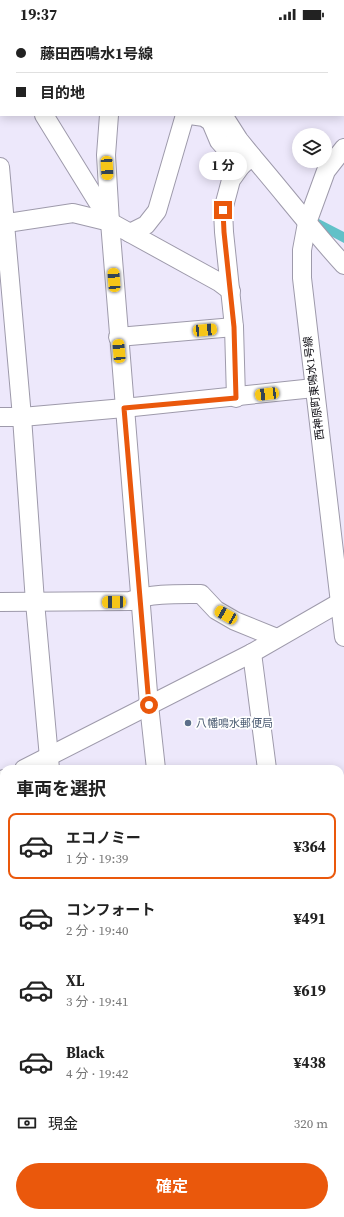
<!DOCTYPE html>
<html lang="ja">
<meta charset="utf-8">
<style>
:root{--surface:#fff;--page:#f6f6f6;--text:#222;--muted:#767676;--line:#e0e0e0;--accent:#ea580c}
body{margin:0;font-family:"Source Serif 4","Noto Sans JP",serif;background:var(--page);color:var(--text);height:100vh;display:flex;flex-direction:column;font-size:15px;white-space:nowrap}
*{box-sizing:border-box;margin:0}
p{font-size:13px;color:var(--muted)}
.icon{flex:none;width:22px;height:22px;fill:none;stroke:currentColor;stroke-width:2;stroke-linecap:round;stroke-linejoin:round}
.map{position:relative;flex:1;overflow:hidden}
.panel{position:absolute;left:0px;top:737px;width:344px;height:452px;display:flex;flex-direction:column;background:var(--surface);border-radius:12px 12px 0 0;box-shadow:0 2px 10px #0003}
.panel>*{flex:none}
.banner{position:absolute;left:0px;top:0px;width:344px;height:88px;box-shadow:0 2px 10px #0003;display:grid;align-content:center;height:88px;padding:0 16px;background:var(--surface)}
.controls{position:absolute;left:292px;top:100px;display:grid;gap:8px}
.controls a{display:grid;place-items:center;width:40px;height:40px;border-radius:50%;background:var(--surface);box-shadow:0 2px 10px #0003;font-size:20px}
.end{position:absolute;width:18px;height:18px;margin:-9px;border:5px solid #ea580c;background:#fff;box-shadow:0 0 0 2px #fff}
.from{border-radius:50%}
.bubble{position:absolute;height:28px;border-radius:14px;background:var(--surface);box-shadow:0 2px 10px #0003;font-size:13px;font-weight:700;line-height:28px;text-align:center}
.car{position:absolute;width:12px;height:24px;margin:-12px -6px;border-radius:5px;box-shadow:0 0 3px 1px #0007;background:linear-gradient(#f5c518 24%,#345 0 40%,#f5c518 0 76%,#345 0 86%,#f5c518 0)}
.banner b{display:flex;align-items:center;gap:14px;height:38px;font-size:15px}
.banner b+b{border-top:1px solid var(--line)}
.banner i{width:10px;height:10px;background:var(--text)}
ul{padding:0;list-style:none}
li{display:flex;align-items:center;gap:12px;height:66px;margin:0 8px 6px;padding:0 8px;border:2px solid transparent;border-radius:8px}
li div{flex:1}
li b{display:block;font-size:15px}
li em{font-style:normal;font-weight:700}
li.selected{border-color:var(--accent)}
li>.icon{width:36px;height:36px;stroke-width:1.5}
h2{padding:0 16px;font-size:18px;line-height:48px}
.pay{display:flex;align-items:center;gap:10px;height:44px;padding:0 16px;font-size:15px}
.pay p{margin-inline-start:auto}
.action{display:flex;gap:8px;margin-top:auto;padding:8px 16px}
.action a{flex:1;height:46px;border-radius:24px;background:var(--accent);color:#fff;font-size:16px;font-weight:700;line-height:46px;text-align:center}
.status{display:flex;justify-content:space-between;align-items:center;height:28px;padding:0 20px;background:var(--surface);direction:ltr}
.status svg{height:11px;fill:currentColor}
.map>svg:first-child{display:block}
</style>
<div class="status"><b>19:37</b><svg viewBox="0 0 49 12"><path d="M0 12V9h3v3zM5 12V6h3v6zM10 12V3h3v9zM15 12V0h3v12zM26 1h20v11H26zM47 4h2v5h-2z"/></svg></div>
<div class="map">
<svg width="344" height="1189" viewBox="0 0 344 1189">
<rect width="100%" height="100%" fill="#ede8fb"/>
<path fill="#61c1c8" d="M 313,188 L 344,204 L 344,215 L 310,197 Z"/>
<g fill="none" stroke-linecap="round" stroke-linejoin="round">
<path stroke="#61c1c8" stroke-width="3.5" d="M 103,1 L 104,0"/>
<g stroke="#9e9aab" stroke-width="20">
<g id="minor">
<path d="M 26,0 L 26,1"/>
<path d="M 44,87 L 110,194 L 219,254 L 231,263"/>
<path d="M 190,87 L 204,89 L 211,94 L 219,113 L 241,138 L 252,128 C 283,164 312,202 344,237"/>
<path d="M 223,87 L 239,112 L 252,128"/>
<path d="M 344,120 L 326,143 L 307,195 L 302,222 L 302,250 L 344,609"/>
<path d="M 0,139 L 22,389 L 35,574 L 50,741"/>
<path d="M 110,194 L 149,677 L 156,741"/>
<path d="M 0,196 L 73,185 L 110,194 L 106,127 L 109,87"/>
<path d="M 130,205 L 146,197 L 157,183 L 185,87"/>
<path d="M 118,309 L 234,299"/>
<path d="M 236,370 L 234,299 L 224,204 L 223,182 L 231,152 L 241,138"/>
<path d="M 0,389 L 22,389 L 124,380 L 314,360"/>
<path d="M 0,574 L 130,573 C 152,565 178,566 201,566 L 216,582 L 235,593 L 277,610"/>
<path d="M 252,625 L 267,741"/>
<path d="M 24,741 L 252,625 L 344,572"/>
<path d="M 0,754 L 4,751"/>
<path d="M 340,775 L 344,773"/>
<path d="M 340,980 L 344,979"/>
<path d="M 0,994 L 4,984"/>
<path d="M 0,1130 L 4,1128"/>
<path d="M 340,1144 L 344,1143"/>
<path d="M 212,1185 L 213,1189"/>
<path d="M 322,1185 L 322,1189"/>
</g>
</g>
<use href="#minor" stroke="#fff" stroke-width="18"/>
</g>
<g fill="none" stroke-linecap="round" stroke-linejoin="round">
<path stroke="#ea580c" stroke-width="5" d="M 149,677 L 124,380 L 236,370 L 234,299 L 224,204 L 223,182"/>
</g>
<circle fill="#5c6f8a" stroke="#fff" stroke-width="1.5" cx="188" cy="695" r="4"/>
<g text-anchor="middle" dominant-baseline="central" stroke-width="3.5" stroke-linejoin="round" paint-order="stroke">
<g font-size="11" fill="#0d0c12" stroke="#fff">
<text transform="translate(314 360) rotate(-97)">西神原町東鳴水1号線</text>
</g>
<g font-size="11" fill="#4e5e75" stroke="#fff" text-anchor="start">
<text x="196" y="695">八幡鳴水郵便局</text>
</g>
</g>
</svg>
<div class="controls">
<a><svg class="icon" aria-label="layers" viewBox="0 0 24 24"><path d="M12 4l9 5-9 5-9-5zM3 14l9 5 9-5"/></svg></a>
</div>
<i class="end from" style="left:149px;top:677px"></i>
<i class="end" style="left:223px;top:182px"></i>
<div class="bubble" style="left:199px;top:124px;width:48px">1 分</div>
<i class="car" style="left:107px;top:140px;rotate:177deg"></i>
<i class="car" style="left:114px;top:252px;rotate:356deg"></i>
<i class="car" style="left:205px;top:302px;rotate:85deg"></i>
<i class="car" style="left:119px;top:323px;rotate:355deg"></i>
<i class="car" style="left:267px;top:366px;rotate:263deg"></i>
<i class="car" style="left:114px;top:574px;rotate:269deg"></i>
<i class="car" style="left:226px;top:587px;rotate:300deg"></i>
<div class="banner">
<b><i class="from"></i>藤田西鳴水1号線</b>
<b><i></i>目的地</b>
</div>
<section class="panel">
<h2>車両を選択</h2>
<ul>
<li class="selected"><svg class="icon" aria-label="car" viewBox="0 0 24 24"><path d="M5 17H2v-5l4-1 3-4h7l3 4 3 1v5h-3M9 17h6M6 11h13"/><circle cx="7" cy="17" r="2"/><circle cx="17" cy="17" r="2"/></svg><div><b>エコノミー</b><p>1 分 · 19:39</p></div><em>¥364</em></li>
<li><svg class="icon" aria-label="car" viewBox="0 0 24 24"><path d="M5 17H2v-5l4-1 3-4h7l3 4 3 1v5h-3M9 17h6M6 11h13"/><circle cx="7" cy="17" r="2"/><circle cx="17" cy="17" r="2"/></svg><div><b>コンフォート</b><p>2 分 · 19:40</p></div><em>¥491</em></li>
<li><svg class="icon" aria-label="car" viewBox="0 0 24 24"><path d="M5 17H2v-5l4-1 3-4h7l3 4 3 1v5h-3M9 17h6M6 11h13"/><circle cx="7" cy="17" r="2"/><circle cx="17" cy="17" r="2"/></svg><div><b>XL</b><p>3 分 · 19:41</p></div><em>¥619</em></li>
<li><svg class="icon" aria-label="car" viewBox="0 0 24 24"><path d="M5 17H2v-5l4-1 3-4h7l3 4 3 1v5h-3M9 17h6M6 11h13"/><circle cx="7" cy="17" r="2"/><circle cx="17" cy="17" r="2"/></svg><div><b>Black</b><p>4 分 · 19:42</p></div><em>¥438</em></li>
</ul>
<div class="pay"><svg class="icon" aria-label="cash" viewBox="0 0 24 24"><path d="M3 7h18v10H3z"/><circle cx="12" cy="12" r="2"/></svg>現金<p>320 m</p></div>
<div class="action"><a>確定</a></div>
</section>
</div>
